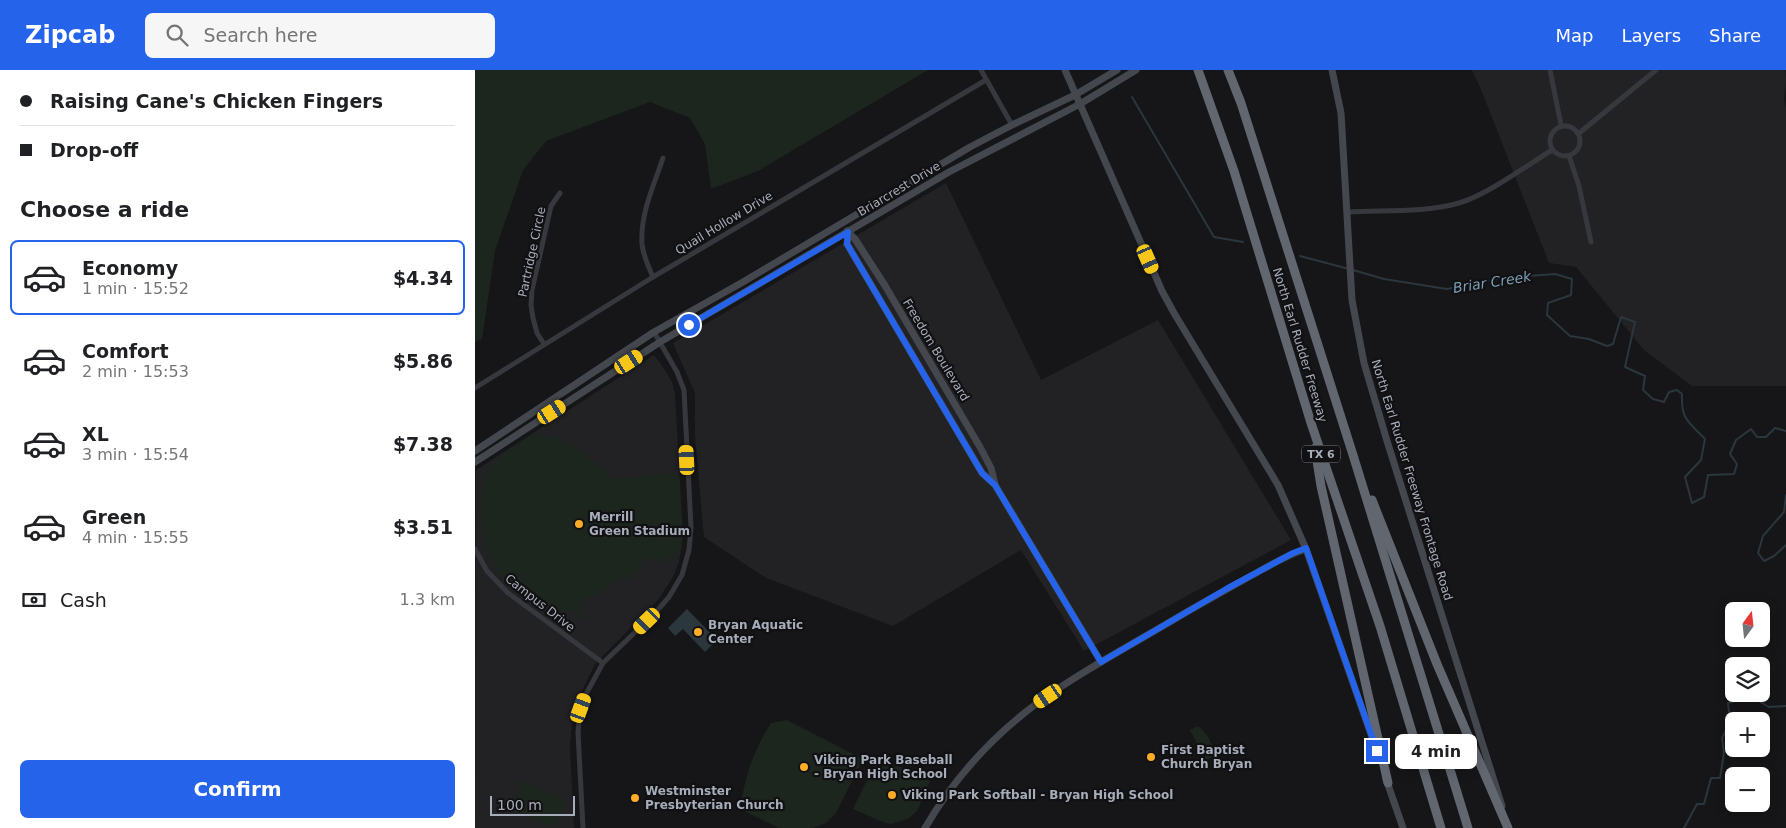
<!DOCTYPE html>
<meta charset="utf-8">
<style>
:root{--surface:#fff;--page:#f6f6f6;--text:#202124;--muted:#757577;--line:#e0e0e0;--accent:#2563eb}
body{margin:0;font-family:"DejaVu Sans",sans-serif;background:var(--page);color:var(--text);height:100vh;display:flex;flex-direction:column;font-size:19px;white-space:nowrap}
*{box-sizing:border-box;margin:0}
p{font-size:16px;color:var(--muted)}
.icon{flex:none;width:28px;height:28px;fill:none;stroke:currentColor;stroke-width:2;stroke-linecap:round;stroke-linejoin:round}
.map{position:relative;flex:1;overflow:hidden}
.sheet{display:flex;flex-direction:column;background:var(--surface);width:475px}
.sheet>*{flex:none}
.guide{display:grid;align-content:center;height:110px;padding:0 20px;background:var(--surface)}
.needle{width:32px;rotate:15deg}
.controls{position:absolute;left:1250px;top:532px;display:grid;gap:10px}
.controls a{display:grid;place-items:center;width:45px;height:45px;border-radius:8px;background:var(--surface);box-shadow:0 2px 12px #0003;font-size:25px}
.scale{position:absolute;left:15px;bottom:12px;width:85px;box-sizing:border-box;padding-left:5px;border:2px solid #a7adb9;border-top:0;font-size:14px;line-height:18px;white-space:nowrap;color:#a7adb9;-webkit-text-stroke:4px #111113;paint-order:stroke}
.end{position:absolute;width:22px;height:22px;margin:-11px;border:6px solid #2563eb;background:#fff;box-shadow:0 0 0 2px #fff}
.from{border-radius:50%}
.bubble{position:absolute;height:35px;border-radius:8px;background:var(--surface);box-shadow:0 2px 12px #0003;font-size:16px;font-weight:800;line-height:35px;text-align:center}
.car{position:absolute;width:15px;height:30px;margin:-15px -8px;border-radius:6px;box-shadow:0 0 4px 1px #0007;background:linear-gradient(#f5c518 24%,#345 0 40%,#f5c518 0 76%,#345 0 86%,#f5c518 0)}
.guide b{display:flex;align-items:center;gap:18px;height:48px;font-size:19px}
.guide b+b{border-top:1px solid var(--line)}
.guide i{width:12px;height:12px;background:var(--text)}
ul{padding:0;list-style:none}
li{display:flex;align-items:center;gap:15px;height:75px;margin:0 10px 8px;padding:0 10px;border:2px solid transparent;border-radius:8px}
li div{flex:1}
li b{display:block;font-size:19px}
li em{font-style:normal;font-weight:800}
li.selected{border-color:var(--accent)}
li>.icon{width:45px;height:45px;stroke-width:1.5}
h2{padding:0 20px;font-size:22px;line-height:60px}
.pay{display:flex;align-items:center;gap:12px;height:55px;padding:0 20px;font-size:19px}
.pay p{margin-inline-start:auto}
.action{display:flex;gap:10px;margin-top:auto;padding:10px 20px}
.action a{flex:1;height:58px;border-radius:8px;background:var(--accent);color:#fff;font-size:20px;font-weight:800;line-height:58px;text-align:center}
header{display:flex;align-items:center;gap:30px;box-sizing:border-box;height:70px;padding:0 25px;background:var(--accent);color:#fff}
header strong{font-size:24px}
nav{display:flex;gap:28px;margin-inline-start:auto;font-size:18px}
.search{width:350px;height:45px;background:var(--page);display:flex;align-items:center;gap:12px;box-sizing:border-box;padding:0 18px;border-radius:8px;color:var(--muted);font-size:19px}
main{display:flex;flex:1;min-height:0}
.map>svg:first-child{display:block}
</style>
<header>
<strong>Zipcab</strong>
<div class="search"><svg class="icon" aria-label="search" viewBox="0 0 24 24"><circle cx="10" cy="10" r="6"/><path d="M15 15l6 6"/></svg>Search here</div>
<nav><a>Map</a><a>Layers</a><a>Share</a></nav>
</header>
<main>
<section class="sheet">
<div class="guide">
<b><i class="from"></i>Raising Cane's Chicken Fingers</b>
<b><i></i>Drop-off</b>
</div>
<h2>Choose a ride</h2>
<ul>
<li class="selected"><svg class="icon" aria-label="car" viewBox="0 0 24 24"><path d="M5 17H2v-5l4-1 3-4h7l3 4 3 1v5h-3M9 17h6M6 11h13"/><circle cx="7" cy="17" r="2"/><circle cx="17" cy="17" r="2"/></svg><div><b>Economy</b><p>1 min · 15:52</p></div><em>$4.34</em></li>
<li><svg class="icon" aria-label="car" viewBox="0 0 24 24"><path d="M5 17H2v-5l4-1 3-4h7l3 4 3 1v5h-3M9 17h6M6 11h13"/><circle cx="7" cy="17" r="2"/><circle cx="17" cy="17" r="2"/></svg><div><b>Comfort</b><p>2 min · 15:53</p></div><em>$5.86</em></li>
<li><svg class="icon" aria-label="car" viewBox="0 0 24 24"><path d="M5 17H2v-5l4-1 3-4h7l3 4 3 1v5h-3M9 17h6M6 11h13"/><circle cx="7" cy="17" r="2"/><circle cx="17" cy="17" r="2"/></svg><div><b>XL</b><p>3 min · 15:54</p></div><em>$7.38</em></li>
<li><svg class="icon" aria-label="car" viewBox="0 0 24 24"><path d="M5 17H2v-5l4-1 3-4h7l3 4 3 1v5h-3M9 17h6M6 11h13"/><circle cx="7" cy="17" r="2"/><circle cx="17" cy="17" r="2"/></svg><div><b>Green</b><p>4 min · 15:55</p></div><em>$3.51</em></li>
</ul>
<div class="pay"><svg class="icon" aria-label="cash" viewBox="0 0 24 24"><path d="M3 7h18v10H3z"/><circle cx="12" cy="12" r="2"/></svg>Cash<p>1.3 km</p></div>
<div class="action"><a>Confirm</a></div>
</section>
<div class="map">
<svg width="1311" height="758" viewBox="0 0 1311 758">
<rect width="100%" height="100%" fill="#161618"/>
<g fill="#222225">
<path d="M 997,0 L 1310,0 L 1311,10 L 1309,29 L 1311,38 L 1311,316 L 1217,316 L 1169,280 L 1101,197 L 1074,193 L 1007,22 Z"/>
<path d="M 471,113 L 566,310 L 683,250 L 816,470 L 609,581 L 546,480 L 418,556 L 291,508 L 229,467 L 220,366 L 220,323 L 198,273 Z"/>
<path d="M 179,285 L 190,300 L 197,312 L 200,324 L 208,466 L 204,492 L 198,507 L 182,531 L 120,594 L 103,629 L 97,652 L 95,678 L 99,758 L 0,758 L 1,400 Z"/>
</g>
<g fill="#1d261e">
<path d="M 0,0 L 453,0 L 283,101 L 236,119 L 230,74 L 215,48 L 175,32 L 71,71 L 48,100 L 20,181 L 7,269 L 0,272 Z"/>
<path d="M 58,364 C 98,369 109,383 138,409 L 204,402 L 207,463 L 203,490 L 188,486 L 185,493 L 168,488 L 164,500 L 154,510 L 146,509 L 107,532 L 106,541 L 109,545 L 101,550 L 100,548 L 105,545 L 103,542 L 79,540 L 71,543 C 59,535 47,527 36,518 C 7,493 0,438 11,403 C 23,386 40,375 58,364 Z"/>
<path d="M 312,650 L 388,689 L 361,743 L 351,753 L 338,758 L 304,758 L 265,739 C 271,703 277,684 296,653 Z"/>
<path d="M 723,656 C 734,665 737,673 740,686 L 731,690 L 715,660 Z"/>
<path d="M 409,689 L 455,711 L 442,741 L 434,748 L 417,754 L 410,753 L 378,739 L 401,692 Z"/>
<path d="M 48,710 L 92,731 L 79,758 L 35,738 Z"/>
</g>
<path fill="#2b363d" d="M 212,539 L 242,570 L 230,582 L 208,559 L 200,566 L 193,558 Z"/>
<g fill="none" stroke-linecap="round" stroke-linejoin="round">
<g stroke="#2b363d" stroke-width="2">
<path d="M 657,27 L 739,167 L 768,172"/>
<path d="M 825,186 L 874,199"/>
<path d="M 878,200 L 909,209 L 972,219 L 1027,208 L 1080,204 L 1097,209 L 1096,225 L 1073,233 L 1072,245 L 1095,266 L 1114,269 L 1132,276 L 1138,274 L 1146,247 L 1160,252 L 1150,297 L 1170,306 L 1168,320 L 1178,329 L 1189,332 L 1194,322 L 1202,320 L 1207,324 C 1206,350 1213,351 1230,369 L 1226,390 L 1210,407 L 1217,433 L 1229,427 L 1233,405 L 1259,404 L 1262,394 L 1255,384 L 1261,370 L 1276,359 L 1282,367 L 1291,367 L 1300,358 L 1311,361"/>
<path d="M 1311,425 L 1309,442 L 1288,466 L 1283,483 L 1289,491 L 1299,486 L 1311,475"/>
<path d="M 1209,758 L 1222,734 L 1229,734 L 1236,708 L 1245,708 L 1249,683 L 1247,668 L 1255,652 L 1253,633 L 1270,628 L 1282,630 L 1294,637 L 1311,636"/>
</g>
<g stroke="#36383d" stroke-width="5">
<path d="M 506,0 L 537,55"/>
<path d="M 1075,0 L 1086,55"/>
<circle cx="1090" cy="71" r="15"/>
<path d="M 1103,64 L 1181,0"/>
<path d="M 1094,86 L 1104,116 L 1116,172"/>
<path d="M 873,142 C 909,140 949,143 984,133 C 1012,125 1051,96 1077,80"/>
<path d="M 178,207 C 173,196 168,185 167,174 C 165,144 179,115 188,88"/>
<path d="M 69,274 L 62,263 L 58,248 L 56,235 L 57,220 L 76,136 L 85,123"/>
<path d="M 0,318 L 178,207 L 511,10"/>
<path d="M 0,479 L 12,501 L 33,523 L 128,593"/>
<path d="M 108,758 L 103,662 L 105,642 L 111,624 L 128,593 L 181,542 L 194,527 L 207,505 L 214,480 L 216,457 L 209,320 L 202,302 L 179,262"/>
</g>
<g stroke="#44474d" stroke-width="7">
<path d="M 590,0 L 687,221 L 699,243 L 803,415 L 831,479 L 904,687"/>
<path d="M 857,0 L 866,43 L 877,230 L 889,293 L 912,371 L 1027,736"/>
<path d="M 372,161 L 380,169 L 409,214 L 505,377 L 516,398 L 520,414"/>
<path d="M 373,162 L 372,174 L 507,403 L 520,415 L 626,592"/>
<path d="M 0,381 L 179,262 L 268,212 L 495,77 L 537,55 L 600,25 L 642,0"/>
<path d="M 0,392 L 185,272 L 474,102 L 605,34 L 661,0"/>
<path d="M 911,709 L 928,758"/>
<path d="M 450,758 C 478,710 517,667 561,634 C 608,600 660,573 710,543 C 735,529 759,515 783,502 C 799,493 814,484 831,479"/>
</g>
<g stroke="#62666f" stroke-width="9">
<path d="M 723,0 L 759,101 L 836,353 L 905,556 L 966,758"/>
<path d="M 753,0 L 766,33 L 878,385 L 993,758"/>
<path d="M 840,378 L 846,416 L 913,713"/>
<path d="M 897,430 L 962,594 L 1033,758"/>
</g>
</g>
<g fill="none" stroke-linecap="round" stroke-linejoin="round">
<path stroke="#2563eb" stroke-width="6" d="M 214,255 L 373,162 L 372,174 L 507,403 L 520,415 L 626,592 L 753,518 L 818,483 L 831,478 L 902,681"/>
</g>
<g fill="#feab28" stroke="#111113" stroke-width="2">
<circle cx="104" cy="454" r="5"/>
<circle cx="223" cy="562" r="5"/>
<circle cx="676" cy="687" r="5"/>
<circle cx="329" cy="697" r="5"/>
<circle cx="417" cy="725" r="5"/>
<circle cx="160" cy="728" r="5"/>
</g>
<g text-anchor="middle" dominant-baseline="central" stroke-width="4.5" stroke-linejoin="round" paint-order="stroke">
<rect fill="#111113" stroke="#7a7e87" stroke-width="1" x="827" y="375.5" width="38" height="17" rx="4"/>
<g font-size="11" font-weight="bold" fill="#a7adb9">
<text x="846" y="384">TX 6</text>
</g>
<g font-size="12" fill="#a7adb9" stroke="#111113">
<text transform="translate(424 119) rotate(-31)">Briarcrest Drive</text>
<text transform="translate(249 153) rotate(-31)">Quail Hollow Drive</text>
<text transform="translate(57 182) rotate(-78)">Partridge Circle</text>
<text transform="translate(825 275) rotate(73)">North Earl Rudder Freeway</text>
<text transform="translate(461 280) rotate(59)">Freedom Boulevard</text>
<text transform="translate(937 410) rotate(73)">North Earl Rudder Freeway Frontage Road</text>
<text transform="translate(65 533) rotate(38)">Campus Drive</text>
</g>
<g font-size="12" font-weight="bold" fill="#a7adb9" stroke="#111113" text-anchor="start">
<text x="114" y="447">Merrill<tspan x="114" dy="14">Green Stadium</tspan></text>
<text x="233" y="555">Bryan Aquatic<tspan x="233" dy="14">Center</tspan></text>
<text x="686" y="680">First Baptist<tspan x="686" dy="14">Church Bryan</tspan></text>
<text x="339" y="690">Viking Park Baseball<tspan x="339" dy="14">- Bryan High School</tspan></text>
<text x="170" y="721">Westminster<tspan x="170" dy="14">Presbyterian Church</tspan></text>
<text x="427" y="725">Viking Park Softball - Bryan High School</text>
</g>
<g font-size="14" font-style="italic" fill="#7c9eb6" stroke="#111113">
<text transform="translate(1017 212) rotate(-9)">Briar Creek</text>
</g>
</g>
</svg>
<div class="controls">
<a><svg class="needle" viewBox="-14 -14 28 28"><path d="M0-13l5 13h-10z" fill="#e53935"/><path d="M0 13l5-13h-10z" fill="#757577"/></svg></a>
<a><svg class="icon" aria-label="layers" viewBox="0 0 24 24"><path d="M12 4l9 5-9 5-9-5zM3 14l9 5 9-5"/></svg></a>
<a>+</a>
<a>−</a>
</div>
<div class="scale">100 m</div>
<i class="end from" style="left:214px;top:255px"></i>
<i class="end" style="left:902px;top:681px"></i>
<div class="bubble" style="left:920px;top:664px;width:82px">4 min</div>
<i class="car" style="left:673px;top:189px;rotate:156deg"></i>
<i class="car" style="left:154px;top:292px;rotate:57deg"></i>
<i class="car" style="left:77px;top:342px;rotate:57deg"></i>
<i class="car" style="left:212px;top:390px;rotate:357deg"></i>
<i class="car" style="left:172px;top:551px;rotate:226deg"></i>
<i class="car" style="left:573px;top:626px;rotate:236deg"></i>
<i class="car" style="left:106px;top:638px;rotate:20deg"></i>
</div>
</main>
